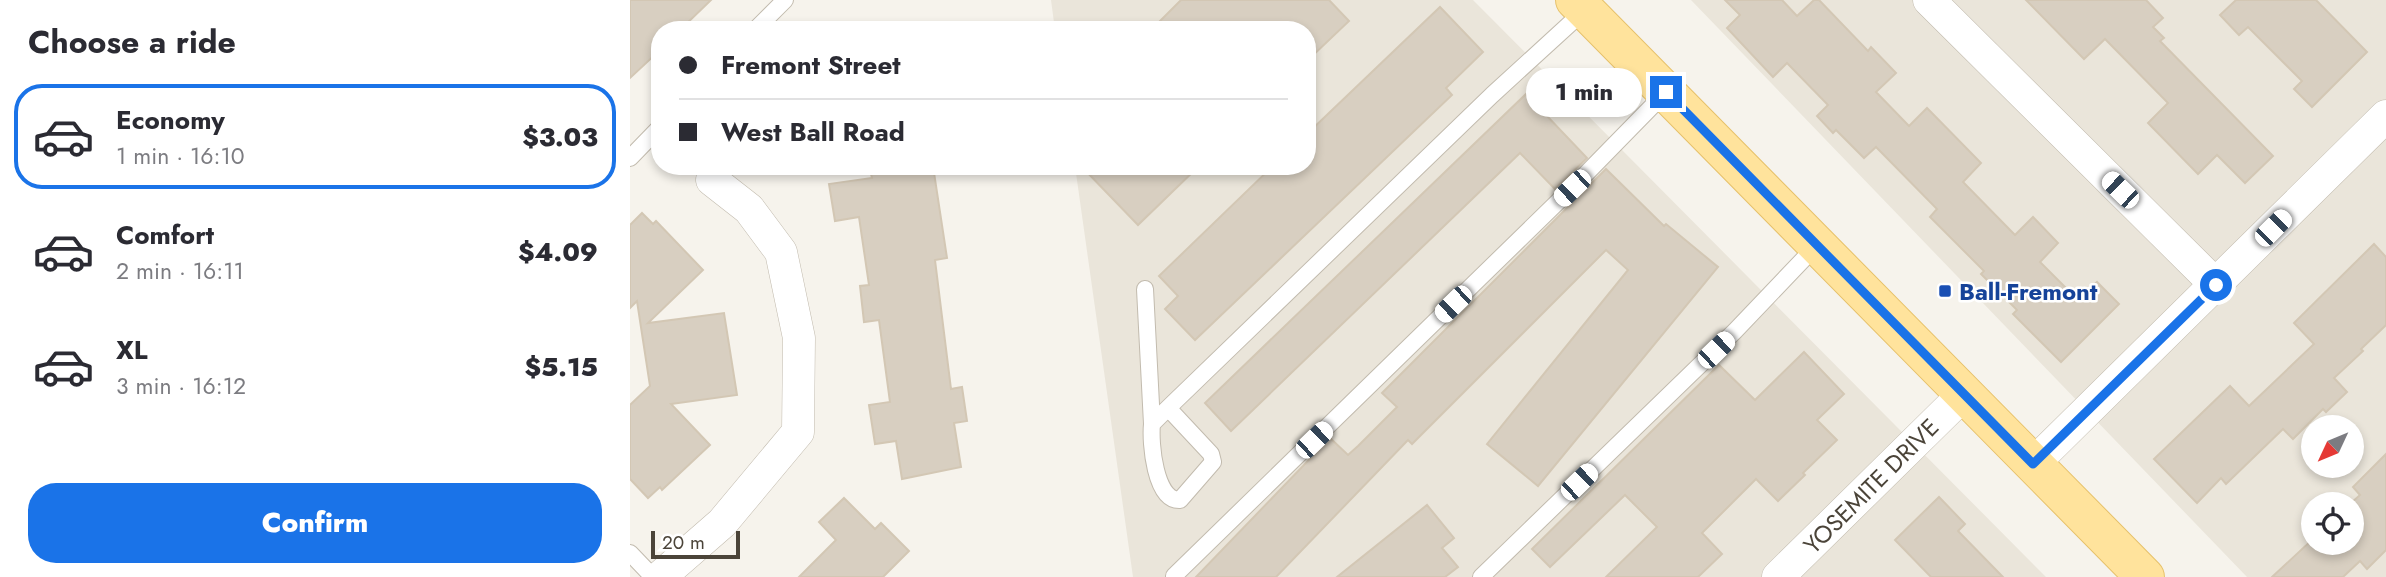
<!DOCTYPE html>
<meta charset="utf-8">
<style>
:root{--surface:#fff;--page:#f2f2f3;--text:#2b2b33;--muted:#7c7c81;--line:#e1e1e2;--accent:#1a73e8}
body{margin:0;font-family:Jost,sans-serif;background:var(--page);color:var(--text);height:100vh;display:flex;flex-direction:column;font-size:26px;white-space:nowrap}
*{box-sizing:border-box;margin:0}
p{font-size:23px;color:var(--muted)}
.icon{flex:none;width:38px;height:38px;fill:none;stroke:currentColor;stroke-width:2;stroke-linecap:round;stroke-linejoin:round}
.map{position:relative;flex:1;overflow:hidden}
.drawer{display:flex;flex-direction:column;background:var(--surface);width:630px}
.drawer>*{flex:none}
.guide{position:absolute;left:21px;top:21px;width:665px;height:154px;border-radius:28px;box-shadow:0 4px 10px #0003;display:grid;align-content:center;height:154px;padding:0 28px;background:var(--surface)}
.needle{width:46px;rotate:226deg}
.controls{position:absolute;left:1671px;top:415px;display:grid;gap:14px}
.controls a{display:grid;place-items:center;width:63px;height:63px;border-radius:50%;background:var(--surface);box-shadow:0 4px 10px #0003;font-size:35px}
.scale{position:absolute;left:21px;bottom:18px;width:89px;box-sizing:border-box;padding-left:7px;border:4px solid #4b4439;border-top:0;font-size:19px;line-height:24px;white-space:nowrap;color:#4b4439;-webkit-text-stroke:5px #fff;paint-order:stroke}
.end{position:absolute;width:32px;height:32px;margin:-16px;border:9px solid #1a73e8;background:#fff;box-shadow:0 0 0 4px #fff}
.from{border-radius:50%}
.bubble{position:absolute;height:49px;border-radius:24px;background:var(--surface);box-shadow:0 4px 10px #0003;font-size:23px;font-weight:800;line-height:49px;text-align:center}
.car{position:absolute;width:21px;height:42px;margin:-21px -10px;border-radius:9px;box-shadow:0 0 5px 2px #0007;background:linear-gradient(#fff 24%,#345 0 40%,#fff 0 76%,#345 0 86%,#fff 0)}
.guide b{display:flex;align-items:center;gap:24px;height:66px;font-size:26px}
.guide b+b{border-top:2px solid var(--line)}
.guide i{width:18px;height:18px;background:var(--text)}
ul{padding:0;list-style:none}
li{display:flex;align-items:center;gap:21px;height:105px;margin:0 14px 10px;padding:0 14px;border:4px solid transparent;border-radius:28px}
li div{flex:1}
li b{display:block;font-size:26px}
li em{font-style:normal;font-weight:800}
li.active{border-color:var(--accent)}
li>.icon{width:63px;height:63px;stroke-width:1.5}
h2{padding:0 28px;font-size:32px;line-height:84px}
.action{display:flex;gap:14px;margin-top:auto;padding:14px 28px}
.action a{flex:1;height:80px;border-radius:28px;background:var(--accent);color:#fff;font-size:28px;font-weight:800;line-height:80px;text-align:center}
main{display:flex;flex:1;min-height:0}
.map>svg:first-child{display:block}
</style>
<main>
<section class="drawer">
<h2>Choose a ride</h2>
<ul>
<li class="active"><svg class="icon" aria-label="car" viewBox="0 0 24 24"><path d="M5 17H2v-5l4-1 3-4h7l3 4 3 1v5h-3M9 17h6M6 11h13"/><circle cx="7" cy="17" r="2"/><circle cx="17" cy="17" r="2"/></svg><div><b>Economy</b><p>1 min · 16:10</p></div><em>$3.03</em></li>
<li><svg class="icon" aria-label="car" viewBox="0 0 24 24"><path d="M5 17H2v-5l4-1 3-4h7l3 4 3 1v5h-3M9 17h6M6 11h13"/><circle cx="7" cy="17" r="2"/><circle cx="17" cy="17" r="2"/></svg><div><b>Comfort</b><p>2 min · 16:11</p></div><em>$4.09</em></li>
<li><svg class="icon" aria-label="car" viewBox="0 0 24 24"><path d="M5 17H2v-5l4-1 3-4h7l3 4 3 1v5h-3M9 17h6M6 11h13"/><circle cx="7" cy="17" r="2"/><circle cx="17" cy="17" r="2"/></svg><div><b>XL</b><p>3 min · 16:12</p></div><em>$5.15</em></li>
</ul>
<div class="action"><a>Confirm</a></div>
</section>
<div class="map">
<svg width="1756" height="577" viewBox="0 0 1756 577">
<rect width="100%" height="100%" fill="#f6f3ec"/>
<g fill="#eae5da" fill-rule="evenodd">
<path d="M 421,0 L 843,0 L 1416,577 L 503,577 L 445,166 L 677,166 L 677,30 L 425,30 Z"/>
<path d="M 1061,0 L 1756,0 L 1756,577 L 1617,577 ZM 1684,427 L 1722,427 L 1722,466 L 1684,466 ZM 1684,504 L 1722,504 L 1722,542 L 1684,542 Z"/>
</g>
<g fill="#d8cfc1" stroke="#d3c7b4" stroke-width="2">
<path d="M 0,0 L 81,0 L 50,30 L 30,30 L 30,50 L 0,78 Z"/>
<path d="M 551,0 L 699,0 L 719,21 L 677,61 L 677,30 L 521,30 Z"/>
<path d="M 1095,0 L 1152,0 L 1167,16 L 1184,0 L 1189,0 L 1238,51 L 1241,47 L 1266,73 L 1246,92 L 1279,126 L 1297,108 L 1351,163 L 1333,182 L 1385,235 L 1403,217 L 1428,243 L 1410,262 L 1448,300 L 1467,282 L 1489,304 L 1431,362 L 1383,314 L 1387,310 L 1351,274 L 1354,271 L 1300,217 L 1307,209 L 1246,147 L 1234,158 L 1206,130 L 1203,133 L 1187,116 L 1198,105 L 1157,63 L 1143,77 L 1097,28 L 1110,15 Z"/>
<path d="M 1396,0 L 1516,0 L 1533,18 L 1523,27 L 1534,38 L 1530,41 L 1643,156 L 1615,183 L 1587,155 L 1568,174 L 1518,123 L 1538,103 L 1475,39 L 1454,59 Z"/>
<path d="M 1606,0 L 1686,0 L 1737,52 L 1682,107 L 1664,89 L 1672,81 L 1618,27 L 1609,35 L 1590,15 Z"/>
<path d="M 810,7 L 853,52 L 816,88 L 822,95 L 565,340 L 535,309 L 548,296 L 529,276 L 643,166 L 677,166 L 677,134 Z"/>
<path d="M 896,94 L 957,158 L 925,189 L 890,153 L 601,431 L 575,403 Z"/>
<path d="M 292,166 L 303,166 L 317,258 L 305,260 L 321,389 L 332,387 L 337,421 L 324,423 L 331,467 L 272,479 L 266,441 L 245,444 L 239,405 L 260,402 L 249,320 L 234,322 L 230,286 L 239,285 L 229,217 L 205,221 L 199,184 L 242,178 L 241,174 Z"/>
<path d="M 451,166 L 569,166 L 508,225 Z"/>
<path d="M 976,169 L 1034,226 L 1036,224 L 1088,267 L 908,486 L 857,444 L 998,270 L 976,250 L 782,444 L 778,440 L 646,577 L 566,577 L 700,438 L 718,455 L 728,446 L 767,407 L 752,393 Z"/>
<path d="M 12,213 L 23,224 L 26,221 L 73,270 L 18,323 L 94,313 L 107,395 L 41,404 L 80,445 L 32,490 L 30,487 L 18,498 L 0,479 L 0,405 L 20,386 L 7,301 L 0,308 L 0,225 Z"/>
<path d="M 1744,244 L 1756,257 L 1756,325 L 1731,349 L 1733,351 L 1704,378 L 1717,392 L 1696,412 L 1693,409 L 1663,439 L 1653,429 L 1596,484 L 1591,478 L 1567,503 L 1524,459 L 1600,386 L 1619,406 L 1684,344 L 1664,323 Z"/>
<path d="M 1174,352 L 1214,394 L 1187,420 L 1207,440 L 1173,473 L 1175,475 L 1148,501 L 1126,479 L 1072,533 L 1092,554 L 1068,577 L 976,577 L 1027,527 L 995,495 L 920,567 L 902,549 L 1089,365 L 1125,400 Z"/>
<path d="M 1756,454 L 1756,550 L 1737,569 L 1730,561 L 1713,577 L 1642,577 L 1684,538 L 1684,542 L 1722,542 L 1722,504 L 1720,504 L 1730,495 L 1723,487 Z"/>
<path d="M 1309,497 L 1335,524 L 1328,531 L 1373,577 L 1301,577 L 1265,540 Z"/>
<path d="M 214,498 L 245,529 L 251,523 L 279,551 L 253,577 L 169,577 L 206,540 L 189,522 Z"/>
<path d="M 797,505 L 824,538 L 812,548 L 828,567 L 815,577 L 707,577 Z"/>
</g>
<g fill="none" stroke-linecap="round" stroke-linejoin="round">
<g stroke="#c2bbae" stroke-width="18">
<g id="lane">
<path d="M 125,30 L 155,0"/>
<path d="M 0,158 L 30,127"/>
<path d="M 515,289 L 522,424"/>
<path d="M 538,408 L 581,454 L 583,462 L 550,500 C 525,501 520,443 522,424 L 538,408 L 862,95 L 955,10"/>
<path d="M 0,553 L 23,577"/>
<path d="M 544,576 L 942,188 L 1036,92"/>
<path d="M 851,577 L 1105,331 L 1187,245"/>
</g>
</g>
<g stroke="#c2bbae" stroke-width="33">
<g id="street">
<path d="M 1299,0 L 1586,285"/>
<path d="M 1403,464 L 1756,116"/>
<path d="M 30,577 L 92,523 L 168,432 L 169,338 L 151,252 L 119,209 L 82,180"/>
<path d="M 1148,577 L 1334,394"/>
</g>
</g>
<g stroke="#e6c16a" stroke-width="40">
<path id="primary" d="M 945,0 L 1515,577"/>
</g>
<use href="#lane" stroke="#fff" stroke-width="16"/>
<use href="#street" stroke="#fff" stroke-width="32"/>
<use href="#primary" stroke="#ffe39c" stroke-width="38"/>
</g>
<g fill="none" stroke-linecap="round" stroke-linejoin="round">
<path stroke="#1a73e8" stroke-width="9" d="M 1036,92 L 1403,464 L 1586,285"/>
</g>
<rect fill="#1a4fb4" stroke="#fff" stroke-width="2.5" x="1308" y="284" width="14" height="14" rx="3.5"/>
<g text-anchor="middle" dominant-baseline="central" stroke-width="5" stroke-linejoin="round" paint-order="stroke">
<g font-size="24" font-weight="bold" fill="#164399" stroke="#fff" text-anchor="start">
<text x="1329" y="291">Ball-Fremont</text>
</g>
<g font-size="24" fill="#4b4439" stroke="#fff">
<text transform="translate(1241 486) rotate(-45)">YOSEMITE DRIVE</text>
</g>
</g>
</svg>
<div class="controls">
<a><svg class="needle" viewBox="-14 -14 28 28"><path d="M0-13l5 13h-10z" fill="#e53935"/><path d="M0 13l5-13h-10z" fill="#7c7c81"/></svg></a>
<a><svg class="icon" aria-label="locate" viewBox="0 0 24 24"><circle cx="12" cy="12" r="6"/><path d="M12 2v4M12 18v4M2 12h4M18 12h4"/></svg></a>
</div>
<div class="scale">20 m</div>
<i class="end from" style="left:1586px;top:285px"></i>
<i class="end" style="left:1036px;top:92px"></i>
<div class="bubble" style="left:896px;top:68px;width:116px">1 min</div>
<i class="car" style="left:942px;top:188px;rotate:226deg"></i>
<i class="car" style="left:1490px;top:190px;rotate:314deg"></i>
<i class="car" style="left:1643px;top:228px;rotate:45deg"></i>
<i class="car" style="left:823px;top:304px;rotate:226deg"></i>
<i class="car" style="left:1086px;top:350px;rotate:46deg"></i>
<i class="car" style="left:684px;top:440px;rotate:46deg"></i>
<i class="car" style="left:949px;top:482px;rotate:46deg"></i>
<div class="guide">
<b><i class="from"></i>Fremont Street</b>
<b><i></i>West Ball Road</b>
</div>
</div>
</main>
